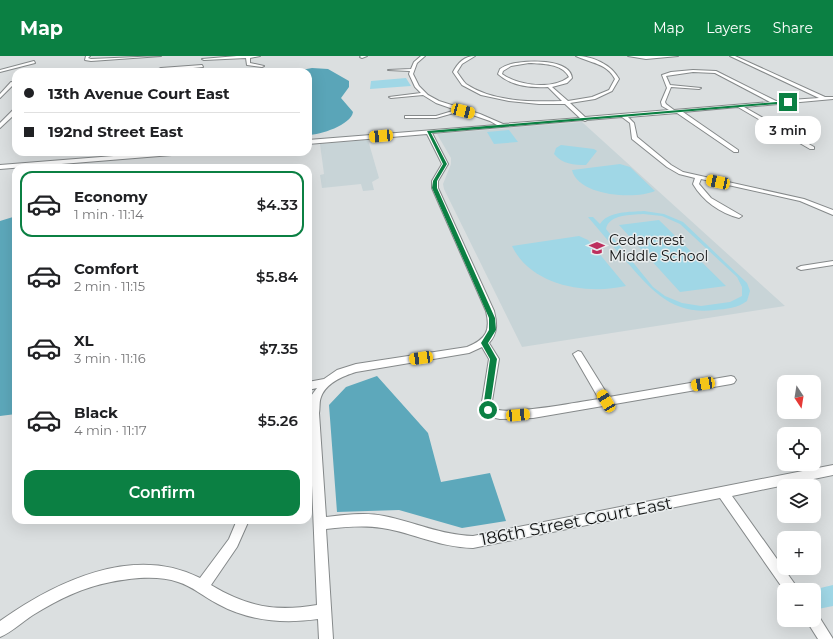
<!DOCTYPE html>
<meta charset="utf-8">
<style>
:root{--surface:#fff;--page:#f6f6f6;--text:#202124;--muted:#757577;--line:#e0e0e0;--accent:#0b8043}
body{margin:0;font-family:Montserrat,sans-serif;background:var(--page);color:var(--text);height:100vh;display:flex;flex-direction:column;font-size:15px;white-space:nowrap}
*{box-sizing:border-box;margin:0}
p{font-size:13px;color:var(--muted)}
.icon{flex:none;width:22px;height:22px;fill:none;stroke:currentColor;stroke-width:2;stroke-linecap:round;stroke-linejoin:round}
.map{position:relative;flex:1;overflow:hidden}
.details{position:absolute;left:12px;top:108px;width:300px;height:360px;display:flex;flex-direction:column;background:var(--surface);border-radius:12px;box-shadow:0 4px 16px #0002}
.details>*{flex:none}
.banner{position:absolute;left:12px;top:12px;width:300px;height:88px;border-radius:12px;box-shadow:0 4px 16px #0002;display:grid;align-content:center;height:88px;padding:0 12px;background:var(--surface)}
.needle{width:26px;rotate:168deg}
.tools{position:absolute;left:777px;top:319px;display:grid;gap:8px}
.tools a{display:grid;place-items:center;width:44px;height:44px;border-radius:8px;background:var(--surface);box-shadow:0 4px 16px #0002;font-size:20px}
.end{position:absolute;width:18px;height:18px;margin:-9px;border:5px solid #0b8043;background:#fff;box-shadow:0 0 0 2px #fff}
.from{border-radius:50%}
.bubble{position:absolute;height:28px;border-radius:12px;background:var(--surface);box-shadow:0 4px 16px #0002;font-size:13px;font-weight:600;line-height:28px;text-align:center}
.car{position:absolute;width:12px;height:24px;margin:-12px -6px;border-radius:5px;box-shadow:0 0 3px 1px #0007;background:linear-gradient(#f5c518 24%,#345 0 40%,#f5c518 0 76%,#345 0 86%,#f5c518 0)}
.banner b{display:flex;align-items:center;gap:14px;height:38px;font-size:15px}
.banner b+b{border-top:1px solid var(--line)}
.banner i{width:10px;height:10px;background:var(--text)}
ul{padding:7px 0 0;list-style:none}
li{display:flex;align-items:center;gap:12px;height:66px;margin:0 8px 6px;padding:0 4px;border:2px solid transparent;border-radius:12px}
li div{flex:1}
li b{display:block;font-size:15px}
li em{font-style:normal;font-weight:600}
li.on{border-color:var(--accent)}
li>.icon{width:36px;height:36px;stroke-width:1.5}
.primary-button{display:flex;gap:8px;margin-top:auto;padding:8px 12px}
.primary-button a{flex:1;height:46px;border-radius:12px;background:var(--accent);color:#fff;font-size:16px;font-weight:600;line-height:46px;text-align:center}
header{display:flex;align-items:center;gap:24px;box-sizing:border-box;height:56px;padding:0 20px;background:var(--accent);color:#fff}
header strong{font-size:19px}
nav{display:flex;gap:22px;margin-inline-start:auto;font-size:14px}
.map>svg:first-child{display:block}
</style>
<header>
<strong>Map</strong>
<nav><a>Map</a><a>Layers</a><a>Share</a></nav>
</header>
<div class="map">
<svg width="833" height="583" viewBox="0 0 833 583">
<rect width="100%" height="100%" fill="#dbdfe0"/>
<g fill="#c8d4d7">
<path d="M 582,66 L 785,250 L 522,291 L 444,133 L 443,128 L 451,108 L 451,102 L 437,78 Z"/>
<path d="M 368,84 L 379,122 L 372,126 L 374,134 L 363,135 L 361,128 L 322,132 L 320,119 L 324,118 L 320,88 Z"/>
</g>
<g fill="#a0d7e6" fill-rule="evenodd">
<path d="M 406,22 L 411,30 L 370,33 L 371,25 Z"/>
<path d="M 509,74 L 518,86 L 494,88 L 487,76 Z"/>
<path d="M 561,89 L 594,93 L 597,95 L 586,109 C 574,109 562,108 554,98 L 556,92 Z"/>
<path d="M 620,108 L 630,111 L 655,135 C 635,144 578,140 572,114 Z"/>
<path d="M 644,155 L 664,158 L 683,166 L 747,227 L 750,235 L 747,245 C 738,252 726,253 715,254 C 672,259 652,235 626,205 C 613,191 601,176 588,161 L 593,161 L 600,168 C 608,155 630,156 644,155 ZM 643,158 L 662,160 L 680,168 L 737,221 L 742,231 L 742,240 L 730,246 L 701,250 L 682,247 L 665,240 L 653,231 L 606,173 C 609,158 631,159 643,158 Z"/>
<path d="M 659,164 L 726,230 L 680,236 L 619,169 Z"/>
<path d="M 579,180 L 588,184 L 626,230 C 587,239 531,230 512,190 Z"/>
<path d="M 833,529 L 833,550 L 818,553 L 814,548 L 814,534 L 812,534 Z"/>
</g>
<g fill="#5da8bb">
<path d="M 13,161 L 16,163 L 16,358 L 0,360 L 0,165 Z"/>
<path d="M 377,320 L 428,377 L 441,426 L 490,417 L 506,465 L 462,472 L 399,454 L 337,456 L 329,349 L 346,331 Z"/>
</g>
<path fill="#5aa5b8" d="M 312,12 L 328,13 L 349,25 L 349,31 L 341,42 L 353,56 C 351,69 320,79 308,79 L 308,39 L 311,34 L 308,31 L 308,16 L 291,16 Z"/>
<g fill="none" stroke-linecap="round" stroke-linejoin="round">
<g stroke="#85898a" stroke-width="2">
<g id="minor">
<path d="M 86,0 L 90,0 L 88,2 L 91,3 L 161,0 L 91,5 L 85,4 Z"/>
<path d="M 237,0 L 260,0 L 250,2 L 250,7 L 264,10 L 262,11 L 247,9 L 246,2 L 204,4 L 202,3 Z"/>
<path d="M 361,0 L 367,0 L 362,2 L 360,1 Z"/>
<path d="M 421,0 L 425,0 L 417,7 L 413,18 L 419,30 L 428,39 L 439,45 L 480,58 L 503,68 L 580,62 L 565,48 L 539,48 L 509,45 L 481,39 L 462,29 L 453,16 C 458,7 464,0 475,0 L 462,8 L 457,16 C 460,20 463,25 466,28 C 493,46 532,46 562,45 L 548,31 C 531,32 511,30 498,18 L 500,13 C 503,11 507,9 511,8 C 525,4 570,2 572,22 L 567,27 L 552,31 L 568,45 L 592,41 L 609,34 L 615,23 C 607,7 590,7 576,0 C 592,0 611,8 619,23 L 612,35 L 595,43 L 570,47 L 585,61 L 669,54 L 662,50 L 661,46 L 667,32 L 662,19 L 671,16 L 693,14 L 716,15 L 776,45 L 819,42 L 730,0 L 735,0 L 825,41 L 833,41 L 833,43 L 744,51 L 814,91 L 814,93 L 810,93 L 738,51 L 683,56 L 738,94 L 738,96 L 734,96 L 677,57 L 628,61 L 634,67 L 637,81 L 671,109 L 683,116 L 804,143 L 833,154 L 833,159 L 800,145 L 701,123 L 699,128 L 711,142 L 742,160 L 739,162 C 720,157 703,145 693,128 L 695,122 L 679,118 L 667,111 L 632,83 L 630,67 L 622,61 L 587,64 L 585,65 L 583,64 L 432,77 L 448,108 L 438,125 L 438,132 L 494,255 C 497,267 498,277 489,287 L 499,303 L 491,351 C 501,362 582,345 599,343 L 573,298 L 578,295 L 581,296 L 609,341 L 731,320 L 734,321 L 736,324 L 734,327 L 731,328 L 533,362 L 500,363 L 486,360 L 481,352 L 489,303 L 482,291 L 469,297 L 356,316 C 343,320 326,327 321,341 C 319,345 320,352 319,357 L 326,461 C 345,459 365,456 384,460 C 414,466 441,479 473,480 L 833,409 L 833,419 L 732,440 L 799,534 L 784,534 L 720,442 L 473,492 C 438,491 414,477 382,472 C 364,469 345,471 326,473 L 333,583 L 319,583 L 318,563 C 283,568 249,565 218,548 C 204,541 192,530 178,526 C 158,519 131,522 111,526 C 83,531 57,544 33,559 C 22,566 12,576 0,581 L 0,565 C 55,526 133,488 200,522 L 229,483 L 237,464 L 249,464 L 237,491 L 211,529 C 248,551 275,556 317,549 L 309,357 L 311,340 L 317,332 L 308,334 L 308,326 L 324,323 L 337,314 L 356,308 L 467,291 C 486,283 491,275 486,255 L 432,132 L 432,125 L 442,108 L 427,78 L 308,88 L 308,84 L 497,69 L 490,65 L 461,55 L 436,62 L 405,62 L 405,60 L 436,60 L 456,54 L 436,47 L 423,39 L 391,42 L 389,41 L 421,37 L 415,31 L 409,18 L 410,15 L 388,14 L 411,13 L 414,6 ZM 529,7 C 542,8 562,7 569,21 C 552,34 519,30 502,18 L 503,15 L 511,10 ZM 693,16 L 715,17 L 770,46 L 674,54 L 666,48 L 665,46 L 671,31 L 699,33 L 701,32 L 670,29 L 666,20 Z"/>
<path d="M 628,0 L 678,0 L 646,3 Z"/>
<path d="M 34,5 L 35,7 L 0,16 L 0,14 Z"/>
<path d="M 202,9 L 203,11 L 153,16 L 161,12 Z"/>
<path d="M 11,26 L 15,27 L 0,42 L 0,38 Z"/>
<path d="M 14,53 L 16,53 L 16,57 L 0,72 L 0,67 Z"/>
<path d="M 164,96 L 187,96 L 184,98 L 0,113 L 0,109 Z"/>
<path d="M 833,205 L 833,209 L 801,214 L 797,212 L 801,210 Z"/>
<path d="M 814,557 L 818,559 L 833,583 L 818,583 L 806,564 L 814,564 Z"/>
</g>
</g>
<use href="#minor" fill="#fff" fill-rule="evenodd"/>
</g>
<path fill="#0b8043" d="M 788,45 L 789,47 L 431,77 L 447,108 L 437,125 L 437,132 L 495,262 L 496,274 L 488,287 L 497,303 L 490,351 L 492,354 L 488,357 L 485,357 L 483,352 L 490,303 L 481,287 L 489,274 L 489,262 L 432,132 L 433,125 L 443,108 L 427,75 Z"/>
<defs>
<g id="school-bare" transform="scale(1.2)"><path d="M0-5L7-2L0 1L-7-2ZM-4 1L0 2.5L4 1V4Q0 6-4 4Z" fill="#bd2f5d" stroke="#e8eced" stroke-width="2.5" paint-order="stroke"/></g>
</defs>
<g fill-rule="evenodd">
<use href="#school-bare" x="597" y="192"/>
</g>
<g text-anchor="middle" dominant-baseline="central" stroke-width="3" stroke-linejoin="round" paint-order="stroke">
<g font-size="14" fill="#121313" stroke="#e8eced" text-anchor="start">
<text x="609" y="184">Cedarcrest<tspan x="609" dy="16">Middle School</tspan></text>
</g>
<g font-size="17" fill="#121313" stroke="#e8eced">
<text transform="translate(576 465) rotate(-11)">186th Street Court East</text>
</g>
</g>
</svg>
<div class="tools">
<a><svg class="needle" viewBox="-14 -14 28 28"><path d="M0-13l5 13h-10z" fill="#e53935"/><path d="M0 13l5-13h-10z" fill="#757577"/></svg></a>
<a><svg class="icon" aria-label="locate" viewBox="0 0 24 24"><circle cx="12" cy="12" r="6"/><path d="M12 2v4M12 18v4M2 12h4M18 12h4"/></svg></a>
<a><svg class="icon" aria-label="layers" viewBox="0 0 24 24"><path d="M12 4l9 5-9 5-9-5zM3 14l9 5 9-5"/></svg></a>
<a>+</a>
<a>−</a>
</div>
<i class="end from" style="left:488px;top:354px"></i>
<i class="end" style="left:788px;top:46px"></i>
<div class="bubble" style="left:755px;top:60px;width:66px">3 min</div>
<i class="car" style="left:463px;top:55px;rotate:105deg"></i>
<i class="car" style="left:381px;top:80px;rotate:265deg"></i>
<i class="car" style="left:718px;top:126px;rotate:282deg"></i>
<i class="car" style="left:421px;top:302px;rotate:262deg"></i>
<i class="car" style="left:703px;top:328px;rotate:260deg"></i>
<i class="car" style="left:606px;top:345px;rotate:329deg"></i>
<i class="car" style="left:518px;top:359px;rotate:85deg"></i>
<div class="banner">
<b><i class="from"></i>13th Avenue Court East</b>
<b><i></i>192nd Street East</b>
</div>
<section class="details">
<ul>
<li class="on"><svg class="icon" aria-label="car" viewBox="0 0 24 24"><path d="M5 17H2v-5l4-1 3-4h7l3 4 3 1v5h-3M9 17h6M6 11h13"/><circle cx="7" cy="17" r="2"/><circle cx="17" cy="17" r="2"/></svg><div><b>Economy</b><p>1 min · 11:14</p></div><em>$4.33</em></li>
<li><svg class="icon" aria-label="car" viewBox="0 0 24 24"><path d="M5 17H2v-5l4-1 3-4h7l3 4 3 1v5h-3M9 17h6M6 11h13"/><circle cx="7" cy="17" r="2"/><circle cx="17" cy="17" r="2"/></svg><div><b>Comfort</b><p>2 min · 11:15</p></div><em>$5.84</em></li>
<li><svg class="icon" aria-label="car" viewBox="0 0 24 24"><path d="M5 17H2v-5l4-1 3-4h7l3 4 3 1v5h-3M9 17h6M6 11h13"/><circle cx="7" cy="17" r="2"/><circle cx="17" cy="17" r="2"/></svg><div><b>XL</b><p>3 min · 11:16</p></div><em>$7.35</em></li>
<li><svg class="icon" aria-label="car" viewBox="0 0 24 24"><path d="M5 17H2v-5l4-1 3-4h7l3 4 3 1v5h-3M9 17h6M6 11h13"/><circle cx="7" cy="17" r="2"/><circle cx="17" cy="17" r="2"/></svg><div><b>Black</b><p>4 min · 11:17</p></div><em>$5.26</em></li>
</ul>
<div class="primary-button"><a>Confirm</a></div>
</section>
</div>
